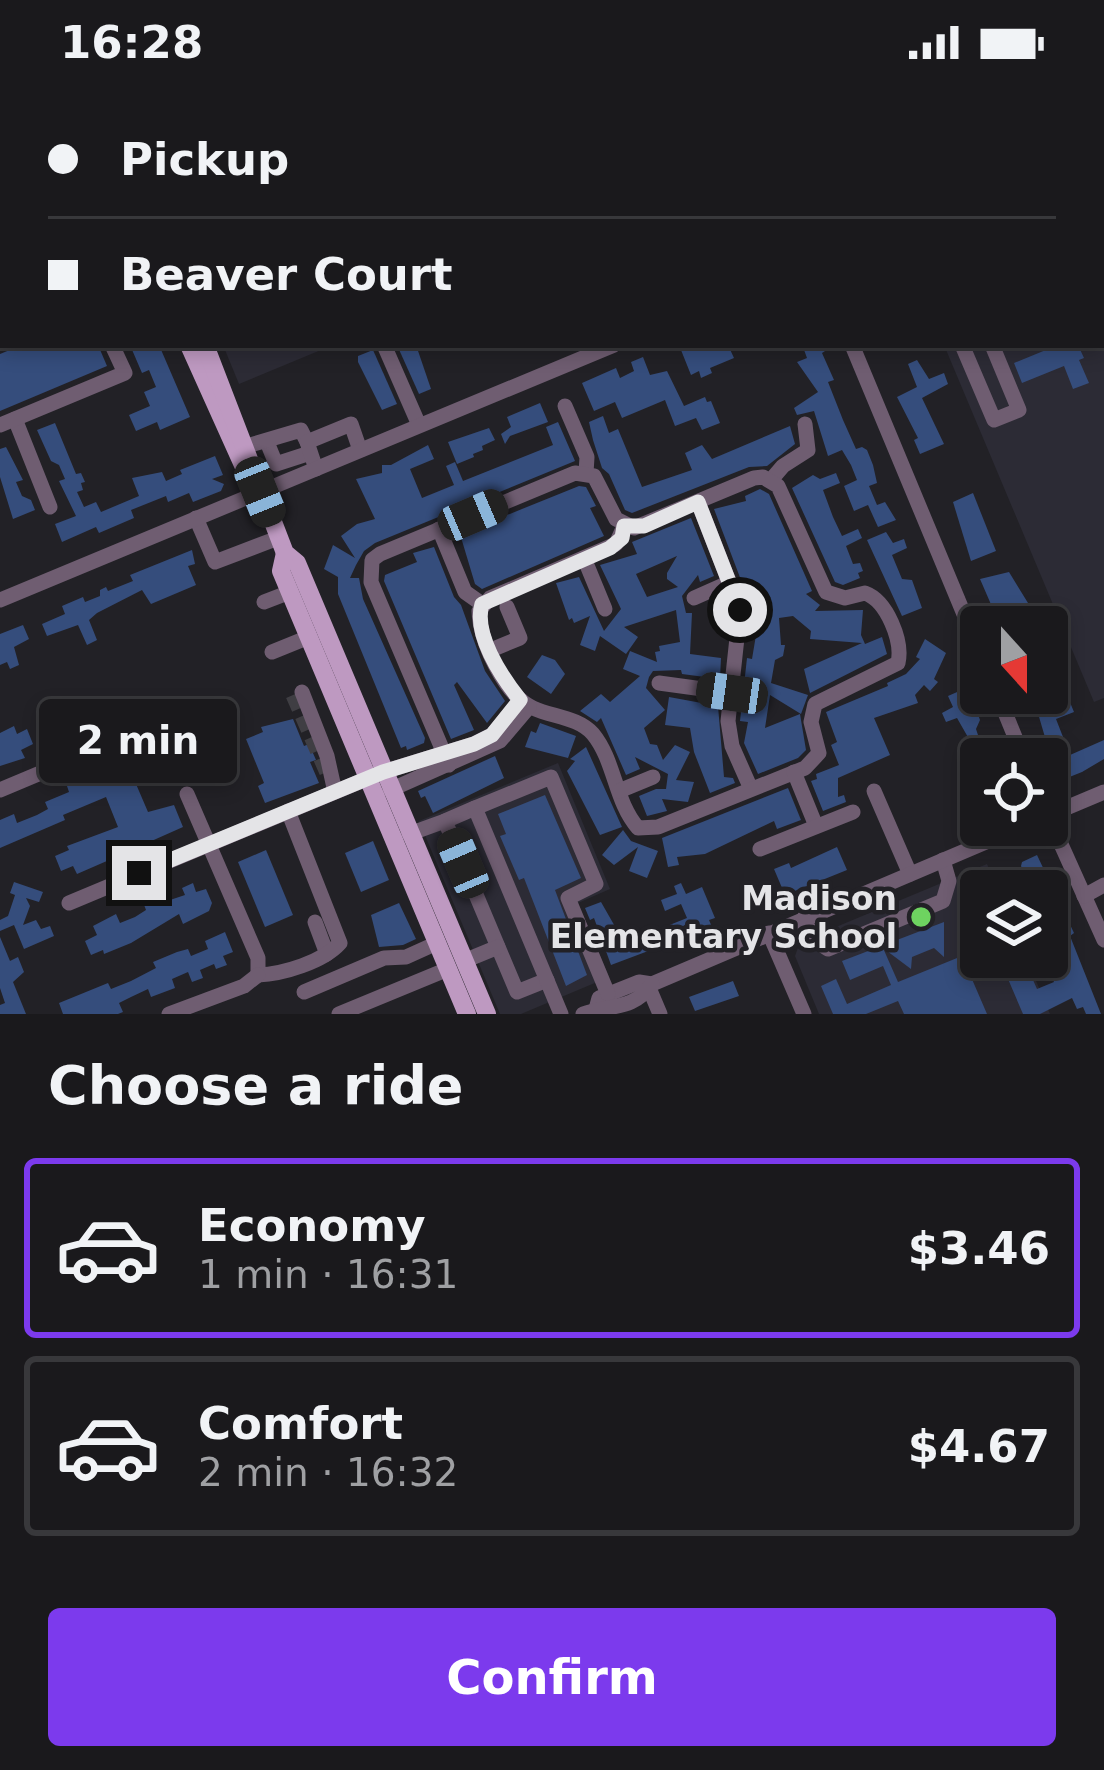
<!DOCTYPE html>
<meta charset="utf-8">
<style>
:root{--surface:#1a191c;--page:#272629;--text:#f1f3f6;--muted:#9fa0a3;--line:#38383b;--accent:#7c3aed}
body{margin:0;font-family:"DejaVu Sans",sans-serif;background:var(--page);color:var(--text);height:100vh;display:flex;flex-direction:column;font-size:45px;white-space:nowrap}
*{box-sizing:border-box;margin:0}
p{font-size:39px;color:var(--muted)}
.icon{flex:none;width:66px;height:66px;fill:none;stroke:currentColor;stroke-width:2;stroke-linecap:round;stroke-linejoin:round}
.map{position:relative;height:930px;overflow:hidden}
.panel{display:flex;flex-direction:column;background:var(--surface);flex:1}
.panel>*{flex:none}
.top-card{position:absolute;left:0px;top:0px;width:1104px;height:264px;box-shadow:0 6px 18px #0003,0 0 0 3px var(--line);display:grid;align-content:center;height:264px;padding:0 48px;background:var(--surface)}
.needle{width:78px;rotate:159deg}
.fabs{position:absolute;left:960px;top:522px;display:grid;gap:24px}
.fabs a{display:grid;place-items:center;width:108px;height:108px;border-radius:12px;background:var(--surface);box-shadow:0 6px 18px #0003,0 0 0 3px var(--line);font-size:60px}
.end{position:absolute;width:54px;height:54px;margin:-27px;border:15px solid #e4e4e7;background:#111;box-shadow:0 0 0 6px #111}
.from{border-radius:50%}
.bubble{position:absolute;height:84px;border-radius:12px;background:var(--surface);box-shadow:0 6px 18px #0003,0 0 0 3px var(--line);font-size:39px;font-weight:600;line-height:84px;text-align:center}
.car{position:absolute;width:36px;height:72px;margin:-36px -18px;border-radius:15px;box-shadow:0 0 9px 3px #0007;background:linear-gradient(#222 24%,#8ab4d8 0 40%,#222 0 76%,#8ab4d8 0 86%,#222 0)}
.top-card b{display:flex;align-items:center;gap:42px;height:114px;font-size:45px}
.top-card b+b{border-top:3px solid var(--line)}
.top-card i{width:30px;height:30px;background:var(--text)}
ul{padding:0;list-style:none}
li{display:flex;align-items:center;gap:36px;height:180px;margin:0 24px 18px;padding:0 24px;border:6px solid var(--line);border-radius:12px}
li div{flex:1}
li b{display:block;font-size:45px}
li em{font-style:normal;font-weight:600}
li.active{border-color:var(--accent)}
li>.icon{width:108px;height:108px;stroke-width:1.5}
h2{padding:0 48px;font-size:54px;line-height:144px}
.button{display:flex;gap:24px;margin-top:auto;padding:24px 48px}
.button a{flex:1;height:138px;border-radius:12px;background:var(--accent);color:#fff;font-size:48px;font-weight:600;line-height:138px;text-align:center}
.status{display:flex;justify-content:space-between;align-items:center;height:84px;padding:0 60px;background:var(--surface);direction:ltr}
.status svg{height:33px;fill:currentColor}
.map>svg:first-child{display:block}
</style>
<div class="status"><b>16:28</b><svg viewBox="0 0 49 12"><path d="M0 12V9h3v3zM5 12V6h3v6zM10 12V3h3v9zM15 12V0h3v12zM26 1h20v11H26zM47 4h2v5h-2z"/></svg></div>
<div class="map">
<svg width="1104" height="930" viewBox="0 0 1104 930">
<rect width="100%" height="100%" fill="#222126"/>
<g fill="#2c2b35">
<path d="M 113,0 L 725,0 L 726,3 L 115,3 Z"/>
<path d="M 1104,84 L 1104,614 L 1094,618 L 944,261 L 1101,261 Z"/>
<path d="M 223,261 L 333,261 L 239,300 Z"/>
<path d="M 558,679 L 610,805 L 578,819 L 609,893 L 521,930 L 500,930 L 419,737 Z"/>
<path d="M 987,780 L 999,807 L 981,807 L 981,873 L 1026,873 L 1050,930 L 819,930 L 795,872 L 800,858 Z"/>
</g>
<g fill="#354d7c" fill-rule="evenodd">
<path d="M 22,261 L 98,261 L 107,282 L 0,327 L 0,270 Z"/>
<path d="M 130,261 L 159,261 L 190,333 L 160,346 L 157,338 L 136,347 L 129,331 L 150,322 L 144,308 L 156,303 L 149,286 L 142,289 Z"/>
<path d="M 397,261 L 416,261 L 431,305 L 419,310 Z"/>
<path d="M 679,261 L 728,261 L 734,274 L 710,284 L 712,289 L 701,294 L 699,287 L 691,291 Z"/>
<path d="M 808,261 L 823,261 L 825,267 L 822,269 L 834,296 L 828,298 L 843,336 L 856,365 L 862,363 L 867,366 L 873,381 L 877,399 L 869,402 L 877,421 L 885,418 L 896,436 L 878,443 L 868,421 L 854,427 L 844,402 L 857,396 L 851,381 L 842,366 L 828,372 L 814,327 L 797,331 L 794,324 L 818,308 L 797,278 L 807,274 L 803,263 Z"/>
<path d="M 1058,261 L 1078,261 L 1084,274 L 1079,276 L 1089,299 L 1073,305 L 1064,282 L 1022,299 L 1014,279 Z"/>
<path d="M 373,266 L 397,320 L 382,326 L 358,278 L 358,272 Z"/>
<path d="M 643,273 L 650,291 L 667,287 L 684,322 L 705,313 L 707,318 L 711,317 L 720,339 L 702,346 L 696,334 L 675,342 L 665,316 L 622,334 L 615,318 L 594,327 L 582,299 L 616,284 L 620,294 L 634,287 L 631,278 Z"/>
<path d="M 917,276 L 929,295 L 944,289 L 948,300 L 922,314 L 944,360 L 920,370 L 914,356 L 918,354 L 897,313 L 917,303 L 908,280 Z"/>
<path d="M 540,319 L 548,338 L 510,352 L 505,360 L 501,350 L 511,343 L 507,333 Z"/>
<path d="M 603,332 L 609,349 L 618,345 L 642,403 L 692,386 L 685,369 L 702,361 L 712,375 L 790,342 L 795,360 L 767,382 L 749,383 L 632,429 L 625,426 L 609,390 L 602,384 L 593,356 L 589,338 Z"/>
<path d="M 558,338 L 575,377 L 375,459 L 364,467 L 356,481 L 350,494 L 359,494 L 363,515 L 425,654 L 424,659 L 407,666 L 406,662 L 401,664 L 338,510 L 338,493 L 324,485 L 333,461 L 355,474 L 341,452 L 357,440 L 375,435 L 356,395 L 382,389 L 382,381 L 391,381 L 428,361 L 434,375 L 410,385 L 422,414 L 454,401 L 446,382 L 455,378 L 463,397 L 553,361 L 546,343 Z"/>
<path d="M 55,339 L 76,390 L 81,389 L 85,398 L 81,399 L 83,406 L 77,408 L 84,423 L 96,418 L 101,428 L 139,412 L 132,394 L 162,388 L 166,397 L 182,390 L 180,386 L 215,372 L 223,391 L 212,395 L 224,400 L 221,407 L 193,418 L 189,409 L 168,418 L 166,412 L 131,426 L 134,434 L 99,449 L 96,443 L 62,458 L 55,440 L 76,432 L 59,397 L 65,395 L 59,381 L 51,377 L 37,346 Z"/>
<path d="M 489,344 L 495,356 L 482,362 L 483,366 L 473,370 L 474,373 L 457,380 L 448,358 Z"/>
<path d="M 6,363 L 23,396 L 16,398 L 22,412 L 31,416 L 35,426 L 13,435 L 0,393 L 0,365 Z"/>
<path d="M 836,389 L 840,399 L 823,406 L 833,433 L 842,452 L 858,445 L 862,454 L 846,462 L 853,480 L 860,479 L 863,487 L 858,489 L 860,494 L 843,501 L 835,498 L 792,404 L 813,391 L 820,395 Z"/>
<path d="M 579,402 L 586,403 L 596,422 L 590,424 L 604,452 L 482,505 L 475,500 L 460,450 Z"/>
<path d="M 760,405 L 769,410 L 812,507 L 806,510 L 820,521 L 815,527 L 863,526 L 861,551 L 865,560 L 882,553 L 887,570 L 810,609 L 804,585 L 862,559 L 810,555 L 811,547 L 793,532 L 779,534 L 781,561 L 785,561 L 783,572 L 775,576 L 771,599 L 808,611 L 801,630 L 770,611 L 765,644 L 800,630 L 806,666 L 798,674 L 758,690 L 744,659 L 748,638 L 740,637 L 747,574 L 752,575 L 756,551 L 752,552 L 749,502 L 744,504 L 714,425 L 746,417 L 745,412 Z"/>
<path d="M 973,409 L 996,467 L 971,477 L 953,418 Z"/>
<path d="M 691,434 L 714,492 L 700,498 L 698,491 L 682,512 L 686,529 L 692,529 L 690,570 L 721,574 L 720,595 L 682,590 L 681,586 L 653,587 L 649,593 L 646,604 L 665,626 L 644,644 L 650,660 L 657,661 L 663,676 L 675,661 L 690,668 L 676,696 L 694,698 L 688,718 L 662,715 L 667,727 L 647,732 L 639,712 L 656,705 L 666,705 L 668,690 L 635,673 L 640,685 L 626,691 L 601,634 L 597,638 L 580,627 L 601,610 L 610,618 L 640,592 L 623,585 L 630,567 L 657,578 L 655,568 L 660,567 L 659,562 L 680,558 L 676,526 L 624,543 L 638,553 L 626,570 L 600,552 L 595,567 L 580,561 L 590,532 L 574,539 L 572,534 L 569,536 L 556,499 L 579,493 L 604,547 L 621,525 L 600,481 L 637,470 L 632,458 ZM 677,472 L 667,489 L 667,495 L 678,503 L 647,513 L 636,490 Z"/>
<path d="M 886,448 L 893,459 L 904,455 L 907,464 L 892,471 L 902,495 L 912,496 L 922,524 L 902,532 L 867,456 Z"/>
<path d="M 434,463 L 454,513 L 461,521 L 485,587 L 505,617 L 487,639 L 457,598 L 454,601 L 474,646 L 451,655 L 384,497 L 385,491 L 417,478 L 413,469 Z"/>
<path d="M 192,466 L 195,480 L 188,482 L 196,501 L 151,520 L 142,506 L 97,529 L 89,536 L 97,556 L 87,561 L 78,541 L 47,552 L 42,540 L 65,530 L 62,522 L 83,513 L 85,518 L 100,512 L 100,506 L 106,503 L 108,507 L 133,497 L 130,491 Z"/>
<path d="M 1009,488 L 1028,519 L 1005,529 L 1001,521 L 993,525 L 980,495 Z"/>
<path d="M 23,541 L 29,555 L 14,563 L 19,581 L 10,585 L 7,578 L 0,581 L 0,550 Z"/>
<path d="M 925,555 L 946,569 L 934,595 L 938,598 L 930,607 L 924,601 L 915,611 L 918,619 L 874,634 L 890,671 L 838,694 L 838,713 L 844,711 L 846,718 L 823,727 L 811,697 L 817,695 L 816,690 L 839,681 L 831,661 L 837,658 L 826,628 L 888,602 L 887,599 L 906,590 L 920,575 L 916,573 Z"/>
<path d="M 542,571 L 555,576 L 565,590 L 551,610 L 527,593 Z"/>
<path d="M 964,605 L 969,605 L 980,636 L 976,645 L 978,651 L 969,655 L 957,634 L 946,638 L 942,629 L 953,623 L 948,612 Z"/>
<path d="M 1032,609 L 1049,609 L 1054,622 L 1069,616 L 1074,628 L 1056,635 L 1070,671 L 1104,656 L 1104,675 L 1082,688 L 1062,696 L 1057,694 Z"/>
<path d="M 669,613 L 718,622 L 724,693 L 733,694 L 735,699 L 710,709 L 694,668 L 690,644 L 665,641 Z"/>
<path d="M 293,635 L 304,662 L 309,660 L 316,676 L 310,678 L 319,699 L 265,719 L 258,702 L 264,699 L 246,655 L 263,648 L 261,643 Z"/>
<path d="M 540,639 L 576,652 L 568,674 L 525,663 L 531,647 L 536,649 Z"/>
<path d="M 14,642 L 17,650 L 27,645 L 33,660 L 21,666 L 25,674 L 0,682 L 0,649 Z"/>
<path d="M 586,663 L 622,743 L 600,751 L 567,687 L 575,677 L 570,675 Z"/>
<path d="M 152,667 L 162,689 L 136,700 L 148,728 L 174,721 L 183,743 L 147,759 L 149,764 L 141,768 L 139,763 L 77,790 L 73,782 L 61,787 L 55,772 L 69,766 L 67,762 L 118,743 L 106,713 L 63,731 L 65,736 L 0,764 L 0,736 L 14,730 L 17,739 L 37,731 L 48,725 L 45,718 L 69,708 L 67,702 L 136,670 Z"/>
<path d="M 495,672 L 504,694 L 433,729 L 425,712 L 421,714 L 418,707 Z"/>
<path d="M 788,704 L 801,736 L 777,745 L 774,737 L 705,770 L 677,773 L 679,781 L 668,783 L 662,754 Z"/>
<path d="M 545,711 L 581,794 L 555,806 L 587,891 L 566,902 L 524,794 L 519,796 L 500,752 L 506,750 L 498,730 Z"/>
<path d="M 623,746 L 631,757 L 658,767 L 647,794 L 629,787 L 638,763 L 614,781 L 602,771 Z"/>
<path d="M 373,757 L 389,796 L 361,808 L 345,769 Z"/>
<path d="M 837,763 L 847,786 L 785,811 L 774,785 L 789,779 L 791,784 Z"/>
<path d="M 266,766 L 293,831 L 265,843 L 238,778 Z"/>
<path d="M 1037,771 L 1074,849 L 1070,852 L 1101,930 L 1086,930 L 1083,923 L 1077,925 L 1072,914 L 1040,930 L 1023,930 L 1005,888 L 1026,880 L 1037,905 L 1054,898 L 1043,873 L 1047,873 L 1047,807 L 1031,807 L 1021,782 L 1022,778 Z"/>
<path d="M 14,798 L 43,808 L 39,818 L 26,814 L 30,822 L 23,841 L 36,836 L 41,845 L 50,842 L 54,852 L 24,865 L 14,841 L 0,847 L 0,836 L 8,832 L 15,811 L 10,809 Z"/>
<path d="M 193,799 L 196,808 L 206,805 L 212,819 L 209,827 L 183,840 L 179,830 L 131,859 L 104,870 L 103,866 L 91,871 L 85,857 L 97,851 L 93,842 L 116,830 L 120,839 L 135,833 L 146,826 L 143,818 L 166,808 L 170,816 L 185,811 L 182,804 Z"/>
<path d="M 681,799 L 686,810 L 702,803 L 715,834 L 709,836 L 712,843 L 611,881 L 594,834 L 590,836 L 585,824 L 601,818 L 617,846 L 610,850 L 616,863 L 623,864 L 668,846 L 667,842 L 687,834 L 681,820 L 665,827 L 661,816 L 677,810 L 674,802 Z"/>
<path d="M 399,819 L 416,855 L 403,861 L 379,863 L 371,831 Z"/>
<path d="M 944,838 L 944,873 L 934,864 L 912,873 L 911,885 L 883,864 L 898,898 L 962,872 L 987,930 L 904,930 L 898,917 L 866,930 L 833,930 L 821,902 L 836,895 L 847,920 L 891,901 L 883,882 L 850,896 L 842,877 Z"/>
<path d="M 225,848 L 233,868 L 223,872 L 227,881 L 216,885 L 214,880 L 200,886 L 203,894 L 192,898 L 188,888 L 172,895 L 175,904 L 151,913 L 148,905 L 131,913 L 119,919 L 123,928 L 118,930 L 63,930 L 59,919 L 108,899 L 111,905 L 131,897 L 156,884 L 153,878 L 177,868 L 188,865 L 191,872 L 208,865 L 205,857 Z"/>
<path d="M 0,853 L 10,877 L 18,873 L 24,888 L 13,898 L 26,930 L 0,930 L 0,921 L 5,919 L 0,904 Z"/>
<path d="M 733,897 L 739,912 L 695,927 L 689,913 Z"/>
</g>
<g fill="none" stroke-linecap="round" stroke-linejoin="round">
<path stroke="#3f3e43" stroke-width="15" stroke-dasharray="15 8" stroke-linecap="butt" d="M 293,611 L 328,691"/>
<g stroke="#6f5d71" stroke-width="15">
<path d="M 742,0 L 743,3"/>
<path d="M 1005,0 L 1006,3"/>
<path d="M 318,3 L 325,0"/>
<path d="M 920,3 L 928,0"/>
<path d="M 0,70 L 3,69"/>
<path d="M 1101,70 L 1104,69"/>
<path d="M 0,160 L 3,159"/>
<path d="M 0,251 L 3,250"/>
<path d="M 384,261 L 419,341"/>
<path d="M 852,261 L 981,571"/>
<path d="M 962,261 L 994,336 L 1019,326 L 992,261"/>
<path d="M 565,322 L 587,373 L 586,389"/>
<path d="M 15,335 L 50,423"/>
<path d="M 0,341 L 125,289 L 112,261"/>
<path d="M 267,358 L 276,380 L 310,369"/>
<path d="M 247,362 L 301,346 L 307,358"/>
<path d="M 316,385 L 307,358 L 351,340 L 360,366"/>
<path d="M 771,396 L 783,382 L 808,366 L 805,340"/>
<path d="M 698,418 L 740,526 L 728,637 L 732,662 L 751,705"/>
<path d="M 196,434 L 215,478 L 278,454"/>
<path d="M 439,445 L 465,508 L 482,520"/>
<path d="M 584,474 L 605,525"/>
<path d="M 694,514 L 730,498"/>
<path d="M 0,516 L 614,261"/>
<path d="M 264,518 L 290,508"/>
<path d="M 491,566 L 520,554 L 507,523"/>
<path d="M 272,568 L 309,553"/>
<path d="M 659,599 L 732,609"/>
<path d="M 302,608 L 327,672 L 335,708"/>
<path d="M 997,609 L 1024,675"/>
<path d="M 449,681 L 371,498 L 372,476 L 380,470 L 575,389 L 594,392 L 616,435 L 634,444 L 754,394 L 763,393 L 778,402 L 826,508 L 845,514 L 865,509 C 887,517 903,557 898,579 L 815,620 L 811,638 L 819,669 L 805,684 L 658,743 L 638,744 C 615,718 615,677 593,650 C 578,633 552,633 533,624 C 504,611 480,557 479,527 L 490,514 L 616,460 L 624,442"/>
<path d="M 794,688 L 816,742"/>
<path d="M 0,706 L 50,685"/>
<path d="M 390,706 L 500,657 L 529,623"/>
<path d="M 619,707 L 653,693"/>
<path d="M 874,707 L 910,790"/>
<path d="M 187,710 L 258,874 L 258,891"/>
<path d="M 475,724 L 445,737 L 517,908 L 547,896"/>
<path d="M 1047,729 L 1104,856"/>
<path d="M 1047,732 L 1104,708"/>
<path d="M 409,750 L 445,737"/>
<path d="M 760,765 L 853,728"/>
<path d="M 1084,812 L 1104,801"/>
<path d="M 69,819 L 383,688 L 474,660 L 492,651 L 521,616"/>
<path d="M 804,834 L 813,855 L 828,865 L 943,817 L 949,797 L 943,776"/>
<path d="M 315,838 L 327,870"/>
<path d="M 769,849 L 804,930"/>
<path d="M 464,877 L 498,863"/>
<path d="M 258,891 C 283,890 323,878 340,859 L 288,727"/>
<path d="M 649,904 L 660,930"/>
<path d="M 304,908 L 384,874 L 406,873 L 437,859"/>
<path d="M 596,925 L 599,914 L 639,898 L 652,900 L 1026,741"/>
<path d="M 169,930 L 244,902 L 258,891"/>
<path d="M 339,930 L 448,885"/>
<path d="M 561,930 L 475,724 L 551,693 L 596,800 L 568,814 L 608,910"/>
<path d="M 583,930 C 608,921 635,926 652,900"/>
</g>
<g stroke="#be99c1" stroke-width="18">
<path d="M 78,0 L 79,3"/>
<path d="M 94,0 L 96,3"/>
<path d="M 189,261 L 252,401"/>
<path d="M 205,261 L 285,469 L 297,479 L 487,930"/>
<path d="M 285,469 L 281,487 L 467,930"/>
</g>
</g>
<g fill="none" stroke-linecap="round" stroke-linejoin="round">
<path stroke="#e4e4e7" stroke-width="15" d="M 139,789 L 383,688 L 474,660 L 492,651 L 520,616 C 501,592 473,550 482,520 L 610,464 L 622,454 L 624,442 L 644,442 L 698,418 L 740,526"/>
</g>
<circle fill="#6ed360" stroke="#222126" stroke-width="4.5" cx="921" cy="833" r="12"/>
<g text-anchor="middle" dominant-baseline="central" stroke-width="9" stroke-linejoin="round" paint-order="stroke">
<g font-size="33" font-weight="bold" fill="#e4e4e7" stroke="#222126" text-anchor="end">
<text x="897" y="814">Madison<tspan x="897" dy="38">Elementary School</tspan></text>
</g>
</g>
</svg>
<div class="fabs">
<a><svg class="needle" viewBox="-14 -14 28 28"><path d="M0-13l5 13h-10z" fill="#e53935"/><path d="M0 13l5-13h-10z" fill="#9fa0a3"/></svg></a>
<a><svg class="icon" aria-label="locate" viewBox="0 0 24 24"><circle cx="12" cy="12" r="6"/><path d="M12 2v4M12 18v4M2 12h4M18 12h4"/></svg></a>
<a><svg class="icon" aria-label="layers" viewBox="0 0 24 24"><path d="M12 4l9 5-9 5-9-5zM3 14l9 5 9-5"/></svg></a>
</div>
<i class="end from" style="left:740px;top:526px"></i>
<i class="end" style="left:139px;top:789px"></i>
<div class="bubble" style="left:39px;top:615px;width:198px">2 min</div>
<i class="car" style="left:260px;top:408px;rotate:158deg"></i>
<i class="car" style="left:473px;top:431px;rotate:67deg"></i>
<i class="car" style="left:732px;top:609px;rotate:278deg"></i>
<i class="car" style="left:463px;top:779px;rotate:337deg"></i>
<div class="top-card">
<b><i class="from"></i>Pickup</b>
<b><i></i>Beaver Court</b>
</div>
</div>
<section class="panel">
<h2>Choose a ride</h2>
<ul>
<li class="active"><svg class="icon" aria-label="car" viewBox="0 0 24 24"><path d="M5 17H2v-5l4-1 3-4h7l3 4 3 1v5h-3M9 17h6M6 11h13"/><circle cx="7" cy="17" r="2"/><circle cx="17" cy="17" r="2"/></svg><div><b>Economy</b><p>1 min · 16:31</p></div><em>$3.46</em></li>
<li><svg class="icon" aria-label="car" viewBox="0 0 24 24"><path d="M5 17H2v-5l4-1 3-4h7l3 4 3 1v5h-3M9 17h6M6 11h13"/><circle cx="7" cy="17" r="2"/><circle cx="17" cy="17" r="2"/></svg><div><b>Comfort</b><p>2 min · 16:32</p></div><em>$4.67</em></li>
</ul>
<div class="button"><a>Confirm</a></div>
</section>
